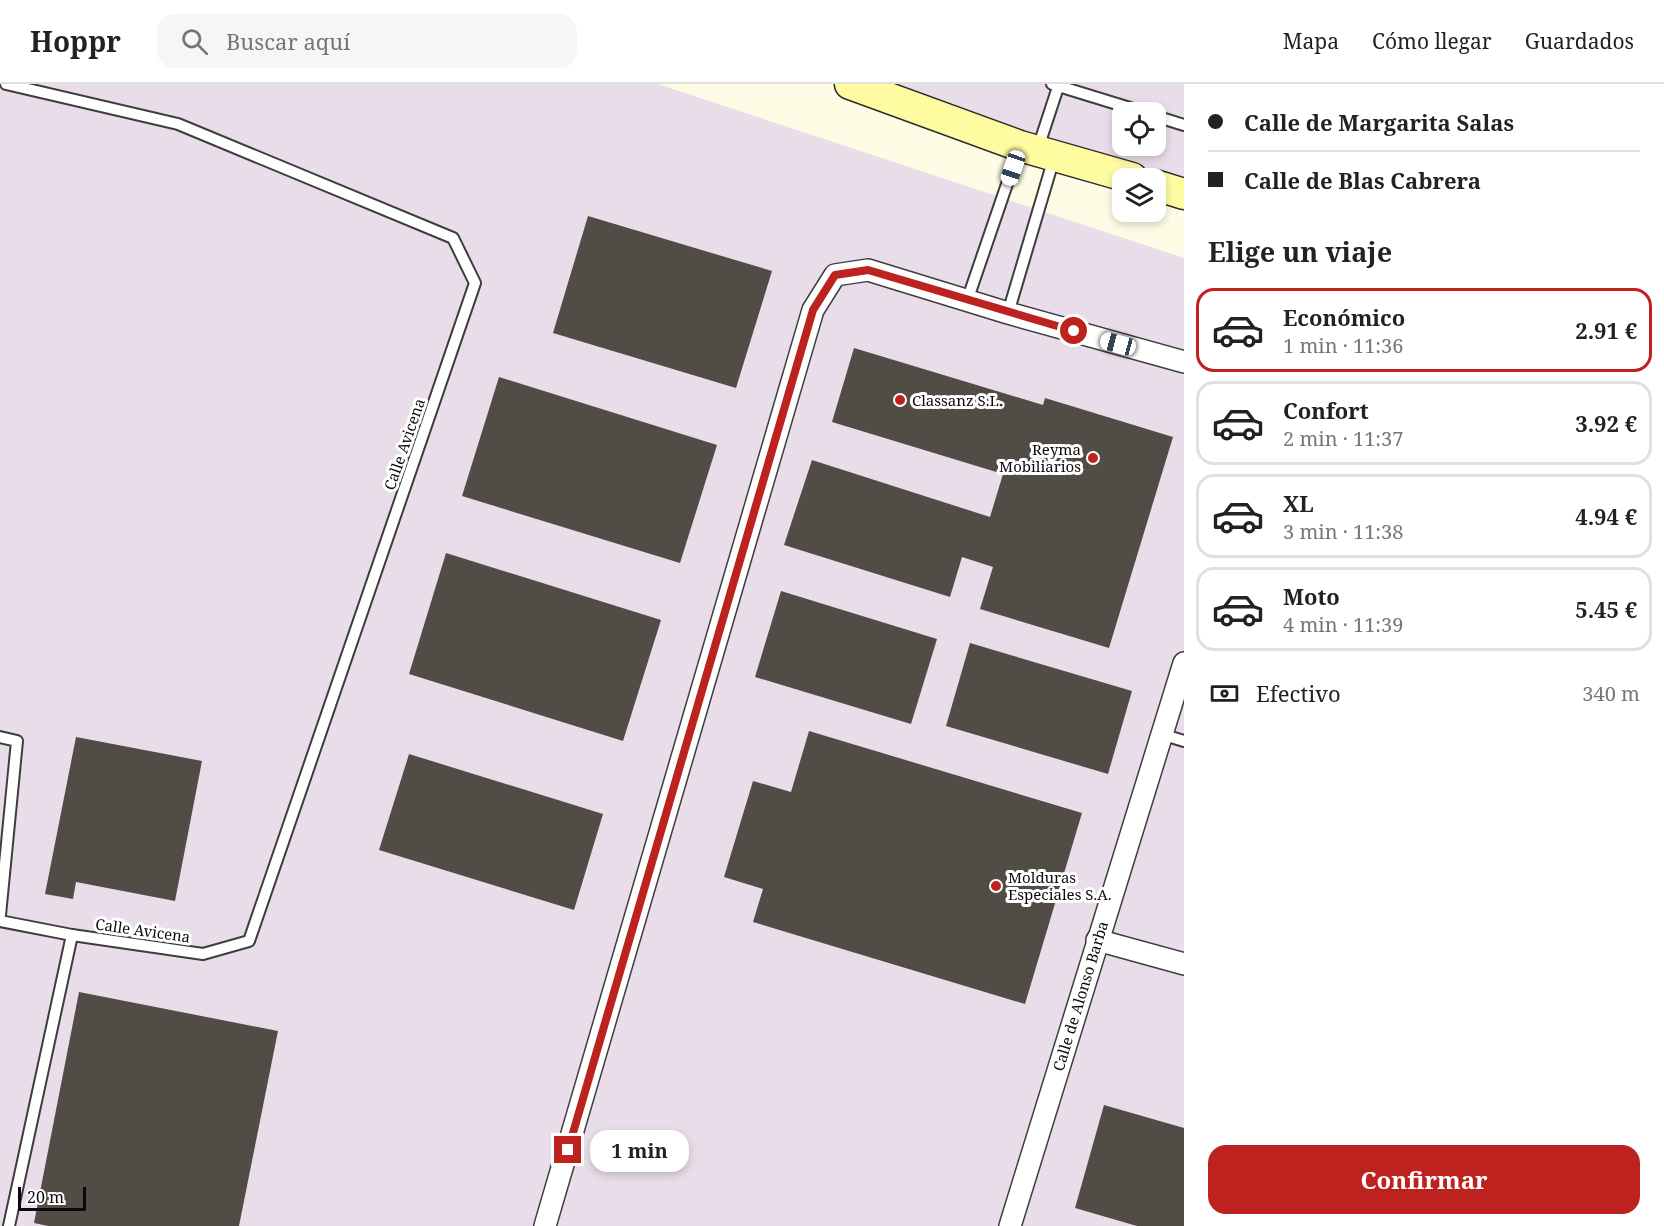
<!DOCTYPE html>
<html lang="es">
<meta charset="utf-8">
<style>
:root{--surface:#fff;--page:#f6f6f6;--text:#222;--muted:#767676;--line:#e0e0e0;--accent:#bd221e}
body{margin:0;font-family:"Noto Serif",serif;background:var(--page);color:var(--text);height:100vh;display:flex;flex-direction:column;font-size:22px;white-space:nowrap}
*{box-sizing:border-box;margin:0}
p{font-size:20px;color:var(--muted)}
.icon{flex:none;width:33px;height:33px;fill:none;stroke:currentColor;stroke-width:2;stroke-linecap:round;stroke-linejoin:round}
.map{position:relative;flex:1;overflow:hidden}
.drawer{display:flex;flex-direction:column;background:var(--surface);width:480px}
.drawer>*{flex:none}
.top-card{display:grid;align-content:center;height:132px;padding:0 24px;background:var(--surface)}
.tools{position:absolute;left:1112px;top:18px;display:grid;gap:12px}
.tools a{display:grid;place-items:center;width:54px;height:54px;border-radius:12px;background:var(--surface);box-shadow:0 3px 9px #0003;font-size:30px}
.scale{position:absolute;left:18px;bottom:15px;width:68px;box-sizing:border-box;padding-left:6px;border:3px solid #0a0a0a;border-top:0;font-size:16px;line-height:21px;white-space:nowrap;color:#0a0a0a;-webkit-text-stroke:4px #fff;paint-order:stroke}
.end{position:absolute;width:27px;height:27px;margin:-14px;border:8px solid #bd221e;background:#fff;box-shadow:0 0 0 3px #fff}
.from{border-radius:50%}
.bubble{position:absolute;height:42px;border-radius:18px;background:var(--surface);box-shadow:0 3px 9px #0003;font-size:20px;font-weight:700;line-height:42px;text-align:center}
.car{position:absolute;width:18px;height:36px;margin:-18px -9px;border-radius:8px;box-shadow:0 0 4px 2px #0007;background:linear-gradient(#fff 24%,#345 0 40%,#fff 0 76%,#345 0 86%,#fff 0)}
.top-card b{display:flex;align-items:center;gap:21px;height:57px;font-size:22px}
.top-card b+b{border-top:2px solid var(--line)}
.top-card i{width:15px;height:15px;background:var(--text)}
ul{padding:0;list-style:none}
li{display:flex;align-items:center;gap:18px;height:84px;margin:0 12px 9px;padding:0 12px;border:3px solid var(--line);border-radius:18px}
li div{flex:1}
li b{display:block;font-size:22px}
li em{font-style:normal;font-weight:700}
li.on{border-color:var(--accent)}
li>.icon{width:54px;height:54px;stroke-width:1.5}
h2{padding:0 24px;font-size:27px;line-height:72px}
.pay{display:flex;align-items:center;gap:15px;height:66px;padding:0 24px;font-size:22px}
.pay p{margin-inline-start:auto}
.primary-button{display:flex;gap:12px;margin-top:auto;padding:12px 24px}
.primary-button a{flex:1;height:69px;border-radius:18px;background:var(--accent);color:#fff;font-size:24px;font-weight:700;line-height:69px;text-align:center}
header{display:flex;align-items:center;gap:36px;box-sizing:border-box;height:84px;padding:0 30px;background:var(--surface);border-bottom:2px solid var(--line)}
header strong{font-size:28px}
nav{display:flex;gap:33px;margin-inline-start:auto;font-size:21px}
.search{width:420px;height:54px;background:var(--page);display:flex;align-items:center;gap:15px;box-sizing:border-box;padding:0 21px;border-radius:18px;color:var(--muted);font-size:22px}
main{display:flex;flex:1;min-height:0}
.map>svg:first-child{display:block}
</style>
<header>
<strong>Hoppr</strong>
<div class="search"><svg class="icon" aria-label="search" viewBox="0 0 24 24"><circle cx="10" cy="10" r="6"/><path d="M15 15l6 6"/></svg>Buscar aquí</div>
<nav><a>Mapa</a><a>Cómo llegar</a><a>Guardados</a></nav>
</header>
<main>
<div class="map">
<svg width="1184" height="1142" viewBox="0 0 1184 1142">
<rect width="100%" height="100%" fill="#fffce6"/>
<g fill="#e9ddea" fill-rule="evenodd">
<path d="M 0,0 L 658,0 L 1184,174 L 1184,1142 L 0,1142 Z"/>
<path d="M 850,0 L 1184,0 L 1184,111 ZM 1122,28 L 1155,28 L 1155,62 L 1122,62 Z"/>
</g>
<g fill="#524c46">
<path d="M 588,132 L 772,187 L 736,304 L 553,249 Z"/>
<path d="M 854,264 L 1043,321 L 1045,314 L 1173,353 L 1109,564 L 980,525 L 993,483 L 962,473 L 950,513 L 784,461 L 812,376 L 990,433 L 1003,390 L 832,338 Z"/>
<path d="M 499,293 L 717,361 L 680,479 L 462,412 Z"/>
<path d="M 446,469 L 661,536 L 623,657 L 409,590 Z"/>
<path d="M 781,507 L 937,555 L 911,640 L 755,593 Z"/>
<path d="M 970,559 L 1132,607 L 1108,690 L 946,642 Z"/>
<path d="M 809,647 L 1082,729 L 1025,920 L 753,838 L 763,805 L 724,793 L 753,697 L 791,708 Z"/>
<path d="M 76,653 L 202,677 L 175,817 L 76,798 L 73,815 L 45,810 Z"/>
<path d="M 409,670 L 603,730 L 574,826 L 379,766 Z"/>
<path d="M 79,908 L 278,947 L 239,1142 L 48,1142 L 34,1139 Z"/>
<path d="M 1104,1021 L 1184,1044 L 1184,1142 L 1137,1142 L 1075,1124 Z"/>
</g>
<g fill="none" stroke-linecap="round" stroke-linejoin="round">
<g stroke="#3d3d3d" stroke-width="14">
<g id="lane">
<path d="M 1052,0 L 1143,28"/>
<path d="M 1155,32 L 1184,41"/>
<path d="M 1038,64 L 1059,0"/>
<path d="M 967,217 L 1019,65"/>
<path d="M 1008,229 L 1054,74"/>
<path d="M 1161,650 L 1184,657"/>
<path d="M 0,653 L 17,657 L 0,831"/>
<path d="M 0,837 L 72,851 L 203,870 L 249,857 L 475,199 L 453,154 L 178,40 L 6,0"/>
<path d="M 9,1142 L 72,851"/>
</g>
</g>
<g stroke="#3d3d3d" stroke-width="24">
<g id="street">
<path d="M 1097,856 L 1184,880"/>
<path d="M 545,1142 L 813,226 L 835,191 L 868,186 L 1008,229 L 1184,278"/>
<path d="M 1010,1142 L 1184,579"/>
</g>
</g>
<g stroke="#2c2c2c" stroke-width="33">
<g id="secondary">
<path d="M 850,0 L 1020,62 L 1132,94"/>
<path d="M 1155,101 L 1184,110"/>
</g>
</g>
<use href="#lane" stroke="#fff" stroke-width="10"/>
<use href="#street" stroke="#fff" stroke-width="21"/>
<use href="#secondary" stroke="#fffba1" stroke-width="30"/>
</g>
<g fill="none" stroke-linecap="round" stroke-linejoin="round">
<path stroke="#bd221e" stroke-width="8" d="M 568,1066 L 813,226 L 835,191 L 868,186 L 1074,247"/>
</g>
<g fill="#bd221e" stroke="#fff" stroke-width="2">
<circle cx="900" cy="316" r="6"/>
<circle cx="1093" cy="374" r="6"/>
<circle cx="996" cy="802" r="6"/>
</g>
<g text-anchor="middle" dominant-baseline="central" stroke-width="6" stroke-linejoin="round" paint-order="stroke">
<g font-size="15" fill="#0a0a0a" stroke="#fff" text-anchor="start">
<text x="912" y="316">Classanz S.L.</text>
<text x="1081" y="365" text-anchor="end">Reyma<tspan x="1081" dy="17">Mobiliarios</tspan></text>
<text x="1008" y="793">Molduras<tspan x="1008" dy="17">Especiales S.A.</tspan></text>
</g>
<g font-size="15" fill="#0a0a0a" stroke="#fff">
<text transform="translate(404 360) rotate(-71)">Calle Avicena</text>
<text transform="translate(143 846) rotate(8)">Calle Avicena</text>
<text transform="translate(1080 912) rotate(-73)">Calle de Alonso Barba</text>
</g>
</g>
</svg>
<div class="tools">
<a><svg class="icon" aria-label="locate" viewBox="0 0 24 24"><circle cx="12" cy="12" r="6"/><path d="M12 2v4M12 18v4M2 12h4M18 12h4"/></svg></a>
<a><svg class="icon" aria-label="layers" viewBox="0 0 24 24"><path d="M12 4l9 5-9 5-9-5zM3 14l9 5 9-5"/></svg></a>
</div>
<div class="scale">20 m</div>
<i class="end from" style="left:1074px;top:247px"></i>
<i class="end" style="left:568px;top:1066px"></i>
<div class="bubble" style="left:590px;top:1046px;width:99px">1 min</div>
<i class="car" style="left:1013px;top:84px;rotate:199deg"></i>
<i class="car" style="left:1118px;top:260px;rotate:285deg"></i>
</div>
<section class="drawer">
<div class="top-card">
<b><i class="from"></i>Calle de Margarita Salas</b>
<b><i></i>Calle de Blas Cabrera</b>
</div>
<h2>Elige un viaje</h2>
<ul>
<li class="on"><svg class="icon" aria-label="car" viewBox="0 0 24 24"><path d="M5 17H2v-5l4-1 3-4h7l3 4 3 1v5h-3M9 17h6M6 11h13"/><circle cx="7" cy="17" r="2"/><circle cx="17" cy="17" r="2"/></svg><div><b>Económico</b><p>1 min · 11:36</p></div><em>2.91 €</em></li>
<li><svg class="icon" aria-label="car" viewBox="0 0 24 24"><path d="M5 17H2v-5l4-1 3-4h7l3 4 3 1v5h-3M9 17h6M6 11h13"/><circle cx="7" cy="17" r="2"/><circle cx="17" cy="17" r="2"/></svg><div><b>Confort</b><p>2 min · 11:37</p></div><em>3.92 €</em></li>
<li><svg class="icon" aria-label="car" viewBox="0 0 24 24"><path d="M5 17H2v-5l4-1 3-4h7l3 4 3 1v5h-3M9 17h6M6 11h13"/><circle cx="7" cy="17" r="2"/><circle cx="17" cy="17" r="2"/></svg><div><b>XL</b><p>3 min · 11:38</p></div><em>4.94 €</em></li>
<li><svg class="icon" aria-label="car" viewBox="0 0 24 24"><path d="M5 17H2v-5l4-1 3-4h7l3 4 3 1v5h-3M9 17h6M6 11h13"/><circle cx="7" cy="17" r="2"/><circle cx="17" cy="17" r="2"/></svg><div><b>Moto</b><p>4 min · 11:39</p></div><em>5.45 €</em></li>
</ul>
<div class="pay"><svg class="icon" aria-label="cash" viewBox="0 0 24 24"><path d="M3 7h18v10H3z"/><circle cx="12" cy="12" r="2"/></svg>Efectivo<p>340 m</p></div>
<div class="primary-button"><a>Confirmar</a></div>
</section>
</main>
